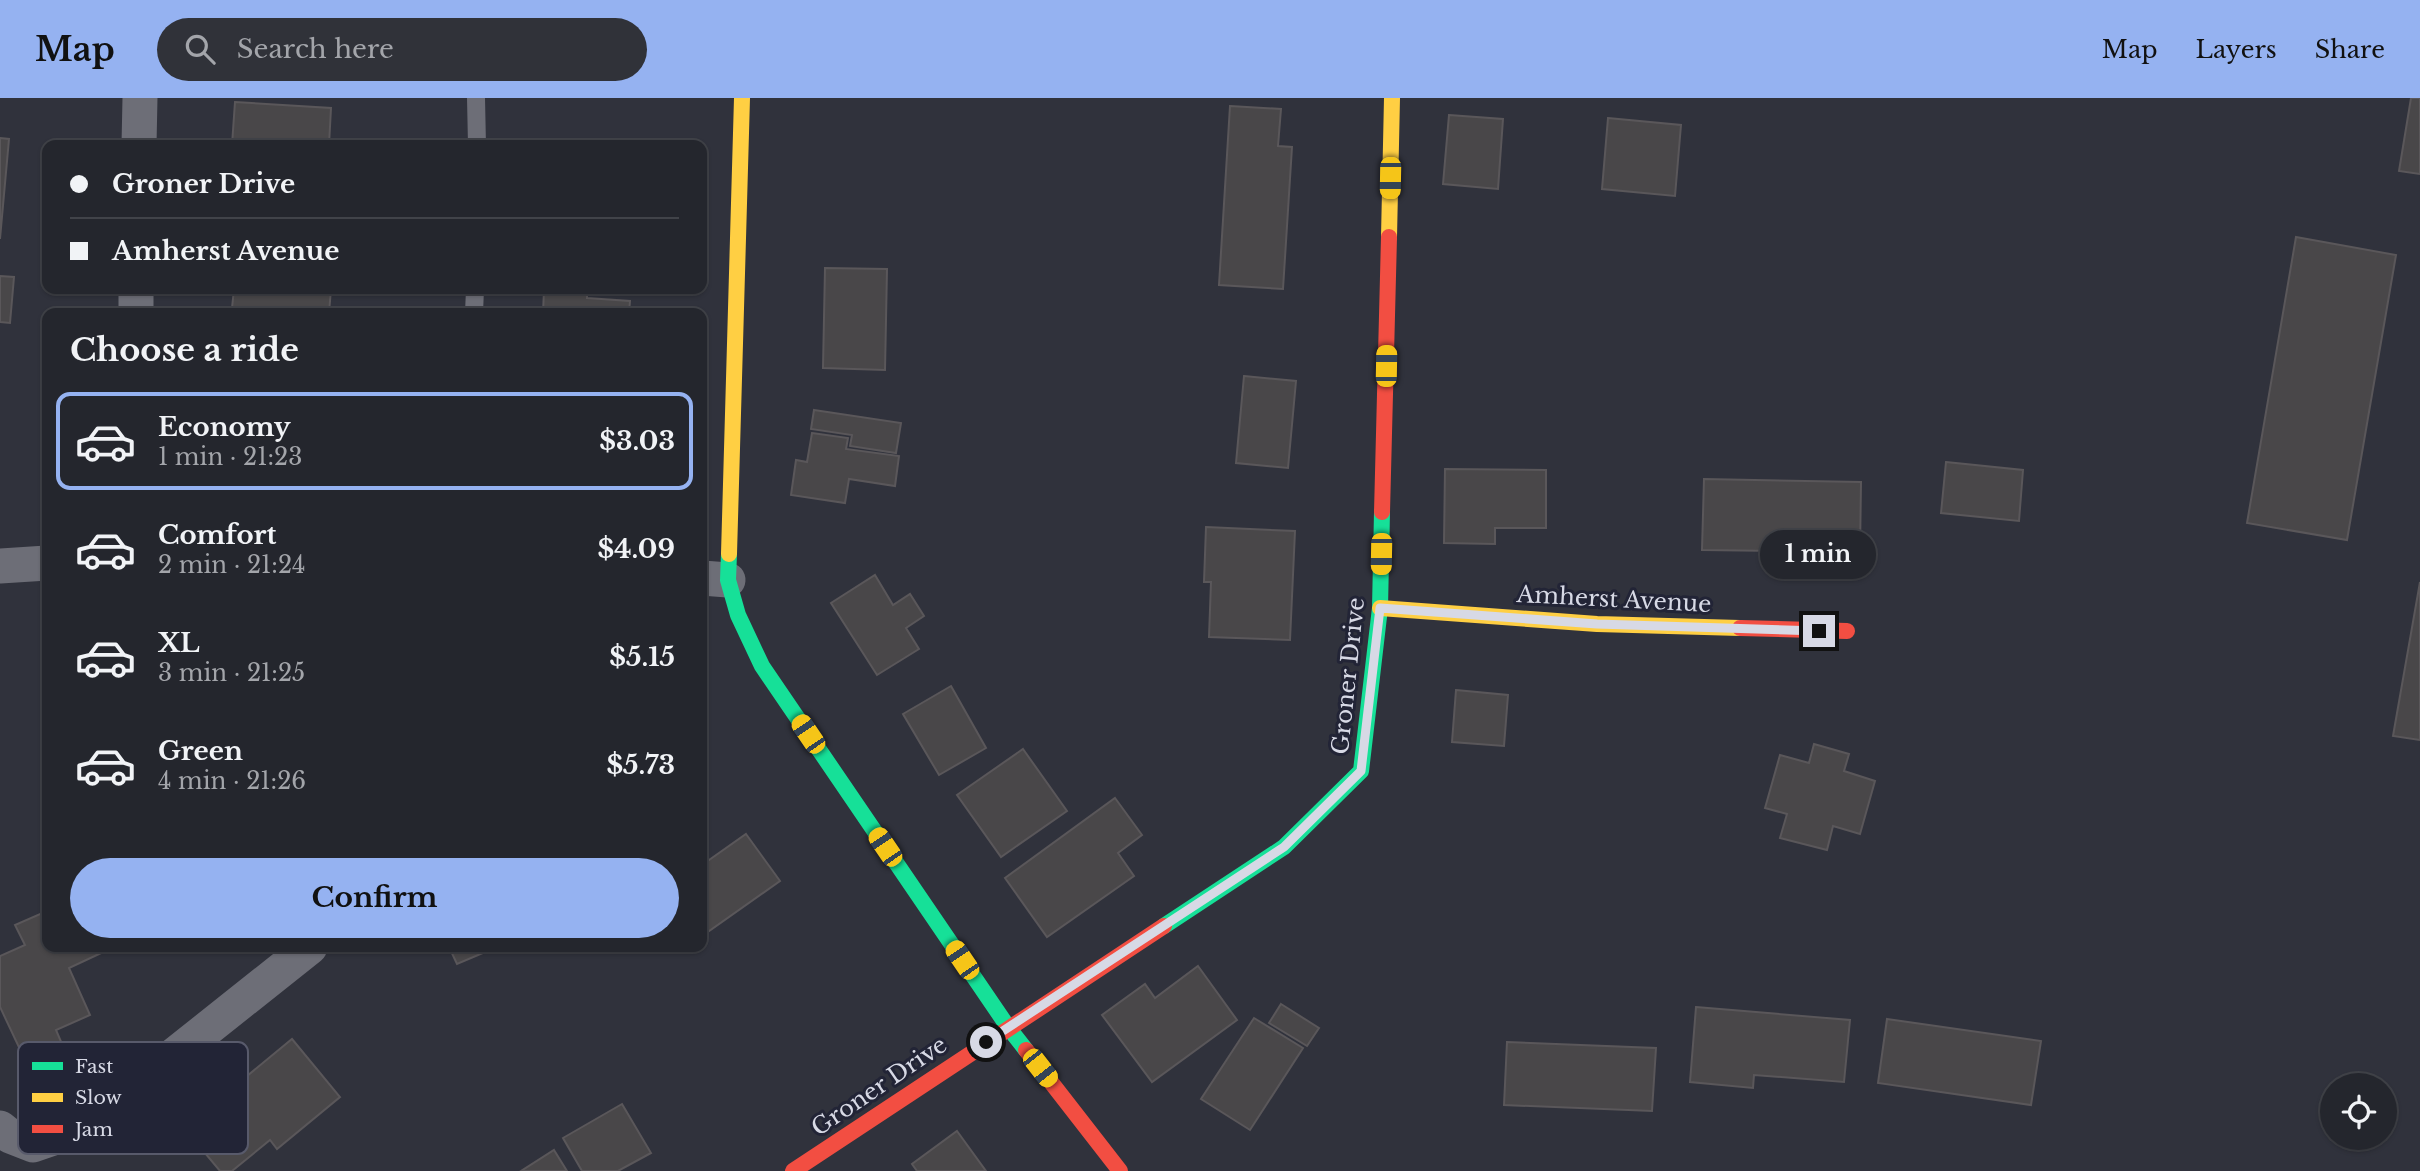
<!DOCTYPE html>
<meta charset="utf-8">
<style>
:root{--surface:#24262d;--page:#303239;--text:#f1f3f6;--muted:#a3a5aa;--line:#414349;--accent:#95b2f1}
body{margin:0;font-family:"Libre Baskerville",serif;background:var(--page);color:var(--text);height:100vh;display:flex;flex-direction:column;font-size:26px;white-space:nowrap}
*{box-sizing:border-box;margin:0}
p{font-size:23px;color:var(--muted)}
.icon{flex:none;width:38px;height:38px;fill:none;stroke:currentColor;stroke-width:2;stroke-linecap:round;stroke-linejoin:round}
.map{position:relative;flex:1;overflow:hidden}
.sheet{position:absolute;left:42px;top:210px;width:665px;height:644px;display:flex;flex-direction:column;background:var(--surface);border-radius:14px;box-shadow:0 2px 5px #0004,0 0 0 2px var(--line)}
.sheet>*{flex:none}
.guide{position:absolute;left:42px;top:42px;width:665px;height:154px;border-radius:14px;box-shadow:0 2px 5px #0004,0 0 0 2px var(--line);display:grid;align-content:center;height:154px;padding:0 28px;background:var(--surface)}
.buttons{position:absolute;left:2320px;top:975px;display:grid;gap:14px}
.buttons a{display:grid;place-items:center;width:77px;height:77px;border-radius:50%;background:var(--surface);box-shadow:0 2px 5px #0004,0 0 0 2px var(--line);font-size:35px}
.end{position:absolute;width:32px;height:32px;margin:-16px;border:9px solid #d7d9e5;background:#111;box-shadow:0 0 0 4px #111}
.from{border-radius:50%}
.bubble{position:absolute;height:49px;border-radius:24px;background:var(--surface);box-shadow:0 2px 5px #0004,0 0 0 2px var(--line);font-size:23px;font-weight:700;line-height:49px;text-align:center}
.car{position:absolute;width:21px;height:42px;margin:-21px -10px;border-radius:9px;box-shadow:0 0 5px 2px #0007;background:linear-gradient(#f5c518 24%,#345 0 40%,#f5c518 0 76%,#345 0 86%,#f5c518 0)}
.guide b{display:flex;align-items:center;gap:24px;height:66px;font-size:26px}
.guide b+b{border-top:2px solid var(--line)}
.guide i{width:18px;height:18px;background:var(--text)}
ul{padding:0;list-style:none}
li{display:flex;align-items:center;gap:21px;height:98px;margin:0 14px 10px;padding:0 14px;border:4px solid transparent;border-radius:14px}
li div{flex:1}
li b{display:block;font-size:26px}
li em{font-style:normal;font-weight:700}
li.current{border-color:var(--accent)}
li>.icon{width:63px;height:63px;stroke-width:1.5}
h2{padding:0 28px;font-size:32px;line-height:84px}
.primary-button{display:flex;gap:14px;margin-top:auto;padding:14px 28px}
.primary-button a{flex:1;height:80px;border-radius:42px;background:var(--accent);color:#111;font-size:28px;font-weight:700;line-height:80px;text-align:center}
header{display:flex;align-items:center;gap:42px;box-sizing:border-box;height:98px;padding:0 35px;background:var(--accent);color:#111}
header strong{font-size:33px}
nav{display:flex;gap:38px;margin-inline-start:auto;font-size:24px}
.search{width:490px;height:63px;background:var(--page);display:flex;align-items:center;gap:18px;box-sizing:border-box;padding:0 24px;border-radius:38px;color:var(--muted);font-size:26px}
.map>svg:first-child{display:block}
</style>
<header>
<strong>Map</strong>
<div class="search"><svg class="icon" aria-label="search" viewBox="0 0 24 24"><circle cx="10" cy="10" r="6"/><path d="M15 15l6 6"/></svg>Search here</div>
<nav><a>Map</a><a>Layers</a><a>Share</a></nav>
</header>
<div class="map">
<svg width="2420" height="1073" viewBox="0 0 2420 1073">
<rect width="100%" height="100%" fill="#30323c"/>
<g fill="#494749" stroke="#5a575a" stroke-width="2">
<path d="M 2411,0 L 2420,0 L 2420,76 L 2399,73 Z"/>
<path d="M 235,4 L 331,10 L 329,47 L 232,47 Z"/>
<path d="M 1230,8 L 1281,11 L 1278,48 L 1292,49 L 1283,191 L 1219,187 Z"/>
<path d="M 1449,17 L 1503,21 L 1498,91 L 1443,86 Z"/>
<path d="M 1608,20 L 1681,27 L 1675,98 L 1602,91 Z"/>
<path d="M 0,40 L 9,41 L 0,141 Z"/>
<path d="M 572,41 L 650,46 L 650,47 L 571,47 Z"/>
<path d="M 2296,139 L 2396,157 L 2347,442 L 2247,425 Z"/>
<path d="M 825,170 L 887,171 L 885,272 L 823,270 Z"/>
<path d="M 0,178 L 14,179 L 10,225 L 0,224 Z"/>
<path d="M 234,191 L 331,191 L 329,215 L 289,215 L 232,210 Z"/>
<path d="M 544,192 L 587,196 L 587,200 L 630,203 L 629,215 L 543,215 Z"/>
<path d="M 1244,278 L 1296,283 L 1288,370 L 1236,365 Z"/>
<path d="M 814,312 L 901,325 L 896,355 L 850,348 L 852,337 L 811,331 Z"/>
<path d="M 812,335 L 848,340 L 846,351 L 899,358 L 895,388 L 849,381 L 845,405 L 791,397 L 796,362 L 807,364 Z"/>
<path d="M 1946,364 L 2023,372 L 2019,423 L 1941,415 Z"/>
<path d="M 1445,371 L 1546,372 L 1546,430 L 1495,430 L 1495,446 L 1444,445 Z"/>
<path d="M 1704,381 L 1861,384 L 1860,454 L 1702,452 Z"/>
<path d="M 1206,429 L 1295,433 L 1290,542 L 1209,539 L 1211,484 L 1204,484 Z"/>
<path d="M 875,477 L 893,507 L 910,496 L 924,518 L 906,530 L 919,551 L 877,577 L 831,505 Z"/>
<path d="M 2420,484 L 2420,642 L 2393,638 Z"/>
<path d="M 951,588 L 986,650 L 939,677 L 903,616 Z"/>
<path d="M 1456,592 L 1508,597 L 1504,648 L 1452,644 Z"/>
<path d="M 1814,646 L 1849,656 L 1844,673 L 1875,683 L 1860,736 L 1833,728 L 1827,752 L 1780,740 L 1787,716 L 1765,710 L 1780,657 L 1809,665 Z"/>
<path d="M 1023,651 L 1067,713 L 1001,759 L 957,697 Z"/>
<path d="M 1115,700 L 1142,737 L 1118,755 L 1134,778 L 1047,839 L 1005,780 Z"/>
<path d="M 746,736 L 780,783 L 702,838 L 702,767 Z"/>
<path d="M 47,813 L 47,849 L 114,849 L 69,870 L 90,917 L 56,932 L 62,946 L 25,962 L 0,909 L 0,858 L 25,847 L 15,827 Z"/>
<path d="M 449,849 L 497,849 L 457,866 Z"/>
<path d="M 1198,868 L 1237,922 L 1152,984 L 1102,917 L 1145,886 L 1155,900 Z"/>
<path d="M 1281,906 L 1319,930 L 1307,948 L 1269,925 Z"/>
<path d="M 1696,909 L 1850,922 L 1844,984 L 1754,977 L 1753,990 L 1690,984 Z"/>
<path d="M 1254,920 L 1303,950 L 1250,1032 L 1201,1001 Z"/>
<path d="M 1887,921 L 2041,943 L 2031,1007 L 1878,985 Z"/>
<path d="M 292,941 L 340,999 L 277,1051 L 270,1042 L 232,1073 L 220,1073 L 184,1030 Z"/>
<path d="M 1507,944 L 1656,950 L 1652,1013 L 1504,1007 Z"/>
<path d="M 622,1006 L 651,1055 L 618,1073 L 582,1073 L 563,1040 Z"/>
<path d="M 957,1033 L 986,1073 L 917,1073 L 912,1066 Z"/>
<path d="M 554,1052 L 567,1073 L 521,1073 Z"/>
</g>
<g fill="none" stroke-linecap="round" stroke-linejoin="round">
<g stroke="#6d6e77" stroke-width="18">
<path d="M 476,0 L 477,47"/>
<path d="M 474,215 L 475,191"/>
</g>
<g stroke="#6d6e77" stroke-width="35">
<path d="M 139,47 L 140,0"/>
<path d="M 136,215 L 136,191"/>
<path d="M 0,468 L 47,465"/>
<path d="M 702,480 L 728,482"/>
<path d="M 0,1030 L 10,1038 L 33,1047 L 65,1036 L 144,981 L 310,849"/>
</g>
<g stroke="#16e098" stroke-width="16">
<path d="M 729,456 L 728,482 L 738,517 L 762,568 L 1008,929 L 1026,952"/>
<path d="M 1164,828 L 1284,749 L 1361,673 L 1380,510 L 1382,414"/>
</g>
<g stroke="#ffcf43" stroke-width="16">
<path d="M 1389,139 L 1392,0"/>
<path d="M 729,456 L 742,0"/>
<path d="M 1380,510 L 1597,526 L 1740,530"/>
</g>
<g stroke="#f24e42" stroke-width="16">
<path d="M 1382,414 L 1389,139"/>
<path d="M 1740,530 L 1847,533"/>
<path d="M 1026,952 L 1120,1073"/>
<path d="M 793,1073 L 1164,828"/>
</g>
</g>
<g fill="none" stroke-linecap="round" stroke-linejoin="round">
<path stroke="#d7d9e5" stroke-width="9" d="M 986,944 L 1284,749 L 1361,673 L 1380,510 L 1597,526 L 1819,533"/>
</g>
<g text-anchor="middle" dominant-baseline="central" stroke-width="6" stroke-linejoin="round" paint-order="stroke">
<g font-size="23" fill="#d7d9e5" stroke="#222436">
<text transform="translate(1614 501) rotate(3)">Amherst Avenue</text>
<text transform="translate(1348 578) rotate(-84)">Groner Drive</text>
<text transform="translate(879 988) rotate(-34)">Groner Drive</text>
</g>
</g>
<rect x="18" y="944" width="230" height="112" rx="10" fill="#222436" stroke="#585a6b" stroke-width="2"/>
<rect x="32" y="964" width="31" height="8" fill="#16e098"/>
<rect x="32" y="995" width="31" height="9" fill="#ffcf43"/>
<rect x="32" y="1027" width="31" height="8" fill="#f24e42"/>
<g font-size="19" fill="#d7d9e5">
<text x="75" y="975">Fast</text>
<text x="75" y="1006">Slow</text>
<text x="75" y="1038">Jam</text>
</g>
</svg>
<div class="buttons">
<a><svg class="icon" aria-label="locate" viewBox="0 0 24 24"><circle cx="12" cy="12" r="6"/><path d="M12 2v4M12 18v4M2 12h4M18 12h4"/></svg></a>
</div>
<i class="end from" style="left:986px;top:944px"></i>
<i class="end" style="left:1819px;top:533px"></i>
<div class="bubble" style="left:1760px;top:432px;width:116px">1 min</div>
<i class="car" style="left:1390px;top:80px;rotate:181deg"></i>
<i class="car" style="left:1386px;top:268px;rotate:1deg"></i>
<i class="car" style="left:1381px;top:456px;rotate:181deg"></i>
<i class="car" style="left:808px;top:636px;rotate:326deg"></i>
<i class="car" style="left:885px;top:749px;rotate:326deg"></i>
<i class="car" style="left:962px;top:862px;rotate:326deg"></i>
<i class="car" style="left:1040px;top:970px;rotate:142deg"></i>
<div class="guide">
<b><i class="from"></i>Groner Drive</b>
<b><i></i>Amherst Avenue</b>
</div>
<section class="sheet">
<h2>Choose a ride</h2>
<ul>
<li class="current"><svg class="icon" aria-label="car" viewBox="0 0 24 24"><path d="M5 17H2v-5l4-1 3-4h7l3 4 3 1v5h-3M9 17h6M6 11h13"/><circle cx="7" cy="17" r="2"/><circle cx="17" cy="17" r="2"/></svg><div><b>Economy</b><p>1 min · 21:23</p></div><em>$3.03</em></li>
<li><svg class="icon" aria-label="car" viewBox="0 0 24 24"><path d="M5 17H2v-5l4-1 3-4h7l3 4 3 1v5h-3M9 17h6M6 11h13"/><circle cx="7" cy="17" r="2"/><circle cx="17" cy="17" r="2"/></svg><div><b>Comfort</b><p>2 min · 21:24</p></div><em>$4.09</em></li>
<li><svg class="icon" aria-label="car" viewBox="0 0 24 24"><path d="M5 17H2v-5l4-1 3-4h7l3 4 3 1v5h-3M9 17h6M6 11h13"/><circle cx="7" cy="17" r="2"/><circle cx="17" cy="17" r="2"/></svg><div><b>XL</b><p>3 min · 21:25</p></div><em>$5.15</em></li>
<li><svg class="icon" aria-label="car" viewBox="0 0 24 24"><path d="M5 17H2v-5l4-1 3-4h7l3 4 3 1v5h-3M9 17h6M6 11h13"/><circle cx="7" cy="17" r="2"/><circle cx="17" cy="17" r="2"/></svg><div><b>Green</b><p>4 min · 21:26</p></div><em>$5.73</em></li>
</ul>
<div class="primary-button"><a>Confirm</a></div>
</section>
</div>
